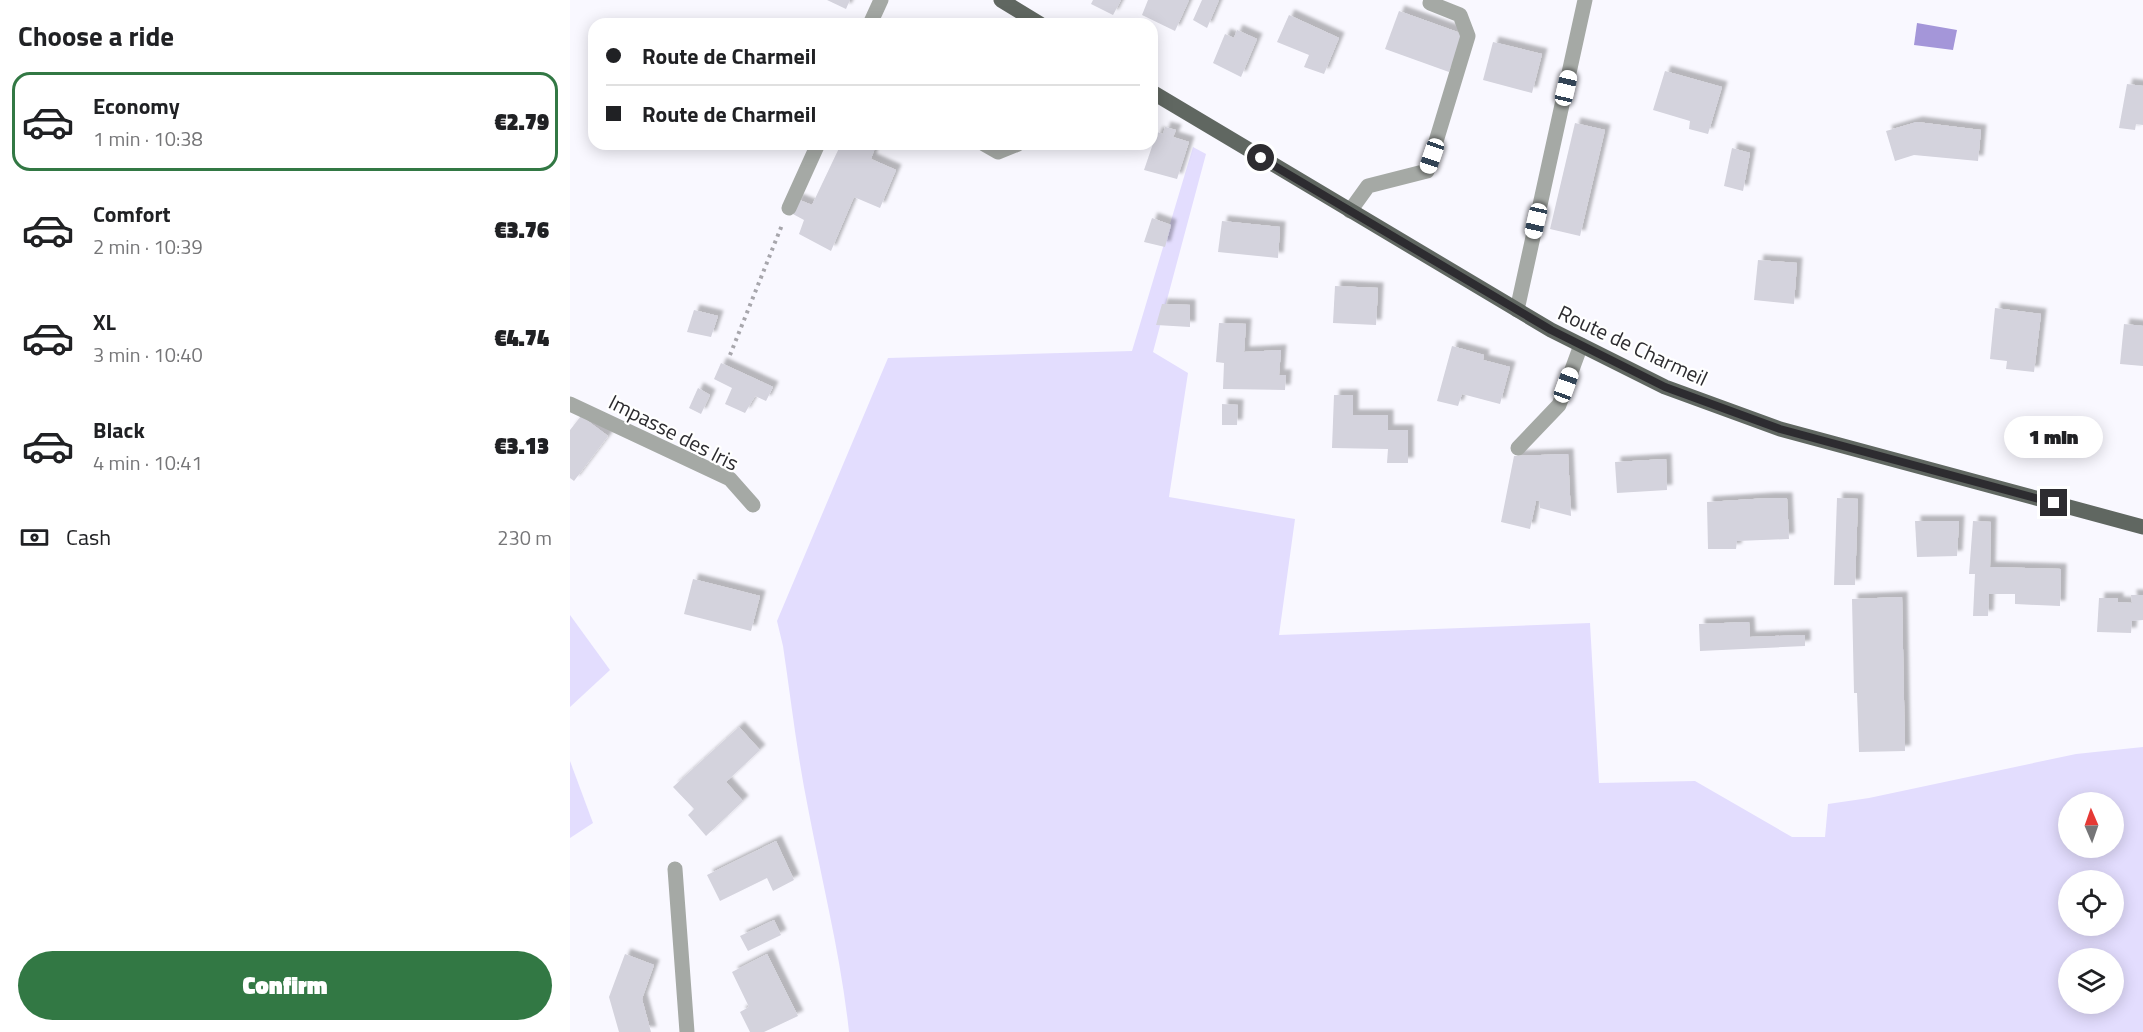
<!DOCTYPE html>
<meta charset="utf-8">
<style>
:root{--surface:#fff;--page:#f2f2f2;--text:#202124;--muted:#757577;--line:#e0e0e0;--accent:#327844}
body{margin:0;font-family:"Titillium Web",sans-serif;background:var(--page);color:var(--text);height:100vh;display:flex;flex-direction:column;font-size:22px;white-space:nowrap}
*{box-sizing:border-box;margin:0}
p{font-size:20px;color:var(--muted)}
.icon{flex:none;width:33px;height:33px;fill:none;stroke:currentColor;stroke-width:2;stroke-linecap:round;stroke-linejoin:round}
.map{position:relative;flex:1;overflow:hidden}
.side{display:flex;flex-direction:column;background:var(--surface);width:570px}
.side>*{flex:none}
.guide{position:absolute;left:18px;top:18px;width:570px;height:132px;border-radius:18px;box-shadow:0 3px 15px #0003;display:grid;align-content:center;height:132px;padding:0 18px;background:var(--surface)}
.needle{width:39px;rotate:358deg}
.tools{position:absolute;left:1488px;top:792px;display:grid;gap:12px}
.tools a{display:grid;place-items:center;width:66px;height:66px;border-radius:50%;background:var(--surface);box-shadow:0 3px 15px #0003;font-size:30px}
.end{position:absolute;width:27px;height:27px;margin:-14px;border:8px solid #2d2c30;background:#fff;box-shadow:0 0 0 3px #fff}
.from{border-radius:50%}
.bubble{position:absolute;height:42px;border-radius:21px;background:var(--surface);box-shadow:0 3px 15px #0003;font-size:20px;font-weight:800;line-height:42px;text-align:center}
.car{position:absolute;width:18px;height:36px;margin:-18px -9px;border-radius:8px;box-shadow:0 0 4px 2px #0007;background:linear-gradient(#fff 24%,#345 0 40%,#fff 0 76%,#345 0 86%,#fff 0)}
.guide b{display:flex;align-items:center;gap:21px;height:57px;font-size:22px}
.guide b+b{border-top:2px solid var(--line)}
.guide i{width:15px;height:15px;background:var(--text)}
ul{padding:0;list-style:none}
li{display:flex;align-items:center;gap:18px;height:99px;margin:0 12px 9px;padding:0 6px;border:3px solid transparent;border-radius:18px}
li div{flex:1}
li b{display:block;font-size:22px}
li em{font-style:normal;font-weight:800}
li.selected{border-color:var(--accent)}
li>.icon{width:54px;height:54px;stroke-width:1.5}
h2{padding:0 18px;font-size:27px;line-height:72px}
.pay{display:flex;align-items:center;gap:15px;height:66px;padding:0 18px;font-size:22px}
.pay p{margin-inline-start:auto}
.cta{display:flex;gap:12px;margin-top:auto;padding:12px 18px}
.cta a{flex:1;height:69px;border-radius:36px;background:var(--accent);color:#fff;font-size:24px;font-weight:800;line-height:69px;text-align:center}
main{display:flex;flex:1;min-height:0}
.map>svg:first-child{display:block}
</style>
<main>
<section class="side">
<h2>Choose a ride</h2>
<ul>
<li class="selected"><svg class="icon" aria-label="car" viewBox="0 0 24 24"><path d="M5 17H2v-5l4-1 3-4h7l3 4 3 1v5h-3M9 17h6M6 11h13"/><circle cx="7" cy="17" r="2"/><circle cx="17" cy="17" r="2"/></svg><div><b>Economy</b><p>1 min · 10:38</p></div><em>€2.79</em></li>
<li><svg class="icon" aria-label="car" viewBox="0 0 24 24"><path d="M5 17H2v-5l4-1 3-4h7l3 4 3 1v5h-3M9 17h6M6 11h13"/><circle cx="7" cy="17" r="2"/><circle cx="17" cy="17" r="2"/></svg><div><b>Comfort</b><p>2 min · 10:39</p></div><em>€3.76</em></li>
<li><svg class="icon" aria-label="car" viewBox="0 0 24 24"><path d="M5 17H2v-5l4-1 3-4h7l3 4 3 1v5h-3M9 17h6M6 11h13"/><circle cx="7" cy="17" r="2"/><circle cx="17" cy="17" r="2"/></svg><div><b>XL</b><p>3 min · 10:40</p></div><em>€4.74</em></li>
<li><svg class="icon" aria-label="car" viewBox="0 0 24 24"><path d="M5 17H2v-5l4-1 3-4h7l3 4 3 1v5h-3M9 17h6M6 11h13"/><circle cx="7" cy="17" r="2"/><circle cx="17" cy="17" r="2"/></svg><div><b>Black</b><p>4 min · 10:41</p></div><em>€3.13</em></li>
</ul>
<div class="pay"><svg class="icon" aria-label="cash" viewBox="0 0 24 24"><path d="M3 7h18v10H3z"/><circle cx="12" cy="12" r="2"/></svg>Cash<p>230 m</p></div>
<div class="cta"><a>Confirm</a></div>
</section>
<div class="map">
<svg width="1573" height="1032" viewBox="0 0 1573 1032">
<defs>
<filter id="shadow"><feDropShadow dx="5.5" dy="-5.5" stdDeviation="1.5" flood-color="#0004"/></filter>
</defs>
<rect width="100%" height="100%" fill="#f9f8ff"/>
<g fill="#e3ddfe" fill-rule="evenodd">
<path d="M 623,147 L 636,154 L 583,352 L 618,373 L 599,497 L 725,519 L 709,635 L 1020,623 L 1029,783 L 1125,781 L 1222,837 L 1255,837 L 1258,804 L 1299,798 L 1506,754 L 1573,747 L 1573,1032 L 279,1032 C 271,956 252,882 238,808 C 227,754 221,699 213,646 L 207,621 L 318,358 L 562,351 ZM 1498,802 L 1544,802 L 1544,848 L 1498,848 ZM 1498,880 L 1544,880 L 1544,926 L 1498,926 ZM 1498,958 L 1544,958 L 1544,1004 L 1498,1004 Z"/>
<path d="M 0,615 L 40,670 L 0,707 Z"/>
<path d="M 0,761 L 23,823 L 0,838 Z"/>
</g>
<path fill="#a496d9" d="M 1347,23 L 1387,30 L 1383,50 L 1344,45 Z"/>
<g fill="#d4d3dd" filter="url(#shadow)">
<path d="M 257,0 L 280,0 L 276,9 Z"/>
<path d="M 523,0 L 551,0 L 543,15 L 521,4 Z"/>
<path d="M 578,0 L 619,0 L 605,31 L 572,15 Z"/>
<path d="M 632,0 L 649,0 L 637,28 L 623,20 Z"/>
<path d="M 829,11 L 893,34 L 879,72 L 815,49 Z"/>
<path d="M 719,15 L 769,38 L 754,74 L 734,67 L 739,55 L 707,42 Z"/>
<path d="M 667,30 L 687,39 L 671,77 L 643,63 L 655,34 L 664,38 Z"/>
<path d="M 923,42 L 972,54 L 962,93 L 913,80 Z"/>
<path d="M 1095,71 L 1152,87 L 1138,134 L 1119,129 L 1120,121 L 1083,110 Z"/>
<path d="M 1557,84 L 1573,86 L 1573,125 L 1566,124 L 1565,130 L 1549,128 Z"/>
<path d="M 1347,122 L 1411,130 L 1408,161 L 1344,155 L 1325,161 L 1316,131 Z"/>
<path d="M 1005,123 L 1035,130 L 1010,236 L 980,229 Z"/>
<path d="M 595,127 L 606,130 L 603,137 L 619,142 L 607,179 L 574,170 L 587,132 L 593,134 Z"/>
<path d="M 271,144 L 306,145 L 301,159 L 326,170 L 310,208 L 284,197 L 261,251 L 229,234 L 234,220 L 221,213 L 227,199 L 242,205 Z"/>
<path d="M 1162,148 L 1180,153 L 1173,191 L 1154,186 Z"/>
<path d="M 582,218 L 601,225 L 595,247 L 574,242 Z"/>
<path d="M 652,221 L 710,227 L 708,258 L 648,252 Z"/>
<path d="M 1188,260 L 1227,263 L 1224,304 L 1184,300 Z"/>
<path d="M 765,286 L 808,288 L 806,325 L 763,323 Z"/>
<path d="M 592,304 L 620,305 L 620,327 L 586,325 Z"/>
<path d="M 1425,308 L 1471,314 L 1464,372 L 1436,369 L 1437,361 L 1420,359 Z"/>
<path d="M 124,310 L 148,316 L 141,337 L 117,332 Z"/>
<path d="M 649,323 L 676,324 L 674,352 L 711,350 L 709,375 L 716,375 L 715,390 L 653,389 L 654,363 L 646,362 Z"/>
<path d="M 1554,324 L 1573,326 L 1573,366 L 1550,364 Z"/>
<path d="M 882,346 L 914,355 L 913,360 L 940,367 L 930,404 L 892,394 L 888,406 L 867,401 Z"/>
<path d="M 151,363 L 203,387 L 196,401 L 185,396 L 175,413 L 155,404 L 162,388 L 144,379 Z"/>
<path d="M 128,388 L 140,395 L 131,414 L 119,408 Z"/>
<path d="M 764,395 L 783,395 L 783,415 L 818,415 L 818,430 L 838,430 L 838,463 L 817,463 L 818,449 L 762,448 Z"/>
<path d="M 652,404 L 668,405 L 667,425 L 652,425 Z"/>
<path d="M 11,416 L 38,436 L 4,481 L 0,478 L 0,430 Z"/>
<path d="M 998,454 L 1001,516 L 970,508 L 969,501 L 966,501 L 960,529 L 931,522 L 944,456 Z"/>
<path d="M 1096,459 L 1097,490 L 1047,493 L 1045,462 Z"/>
<path d="M 1199,498 L 1217,498 L 1219,539 L 1167,541 L 1166,549 L 1138,549 L 1137,502 Z"/>
<path d="M 1267,498 L 1288,499 L 1285,585 L 1264,585 Z"/>
<path d="M 1345,521 L 1389,521 L 1387,556 L 1347,557 Z"/>
<path d="M 1403,521 L 1421,522 L 1420,567 L 1491,569 L 1490,606 L 1445,604 L 1445,594 L 1419,594 L 1418,616 L 1403,616 L 1405,574 L 1399,574 Z"/>
<path d="M 123,579 L 190,596 L 181,631 L 114,614 Z"/>
<path d="M 1561,595 L 1573,595 L 1573,620 L 1562,621 L 1561,633 L 1527,632 L 1529,598 L 1548,598 L 1548,602 L 1562,603 Z"/>
<path d="M 1332,597 L 1335,751 L 1289,752 L 1287,693 L 1284,693 L 1282,599 Z"/>
<path d="M 1179,622 L 1180,637 L 1235,635 L 1235,646 L 1130,651 L 1129,624 Z"/>
<path d="M 169,727 L 190,750 L 156,782 L 173,801 L 136,836 L 118,815 L 124,809 L 103,787 Z"/>
<path d="M 206,841 L 224,880 L 203,891 L 197,878 L 150,901 L 137,875 Z"/>
<path d="M 204,920 L 211,935 L 178,951 L 170,936 Z"/>
<path d="M 55,954 L 84,965 L 72,999 L 81,1032 L 49,1032 L 39,997 Z"/>
<path d="M 197,954 L 228,1016 L 194,1032 L 180,1032 L 170,1012 L 179,1007 L 162,972 Z"/>
</g>
<g fill="none" stroke-linecap="round" stroke-linejoin="round">
<path stroke="#a7a6ac" stroke-width="4" stroke-dasharray="3 4.5" stroke-linecap="butt" d="M 160,355 L 212,225"/>
<g stroke="#a5a9a5" stroke-width="15">
<path d="M 300,24 L 311,0"/>
<path d="M 414,144 L 428,152 L 448,144"/>
<path d="M 219,208 L 248,144"/>
<path d="M 780,211 L 798,186 L 857,171 L 898,36 L 890,15 L 860,3"/>
<path d="M 947,310 L 1015,0"/>
<path d="M 0,404 L 160,479 L 183,505"/>
<path d="M 948,448 L 989,405 L 1011,345"/>
<path d="M 105,869 L 117,1032"/>
</g>
<g stroke="#606761" stroke-width="15">
<path d="M 431,0 L 470,24"/>
<path d="M 582,92 L 981,330 L 1095,387 L 1210,429 L 1573,527"/>
</g>
</g>
<g fill="none" stroke-linecap="round" stroke-linejoin="round">
<path stroke="#2d2c30" stroke-width="8" d="M 691,158 L 981,330 L 1095,387 L 1210,429 L 1484,503"/>
</g>
<g text-anchor="middle" dominant-baseline="central" stroke-width="4.5" stroke-linejoin="round" paint-order="stroke">
<g font-size="21" fill="#2d2c30" stroke="#fff">
<text transform="translate(1063 345) rotate(25)">Route de Charmeil</text>
<text transform="translate(104 432) rotate(27)">Impasse des Iris</text>
</g>
</g>
</svg>
<div class="tools">
<a><svg class="needle" viewBox="-14 -14 28 28"><path d="M0-13l5 13h-10z" fill="#e53935"/><path d="M0 13l5-13h-10z" fill="#757577"/></svg></a>
<a><svg class="icon" aria-label="locate" viewBox="0 0 24 24"><circle cx="12" cy="12" r="6"/><path d="M12 2v4M12 18v4M2 12h4M18 12h4"/></svg></a>
<a><svg class="icon" aria-label="layers" viewBox="0 0 24 24"><path d="M12 4l9 5-9 5-9-5zM3 14l9 5 9-5"/></svg></a>
</div>
<i class="end from" style="left:691px;top:158px"></i>
<i class="end" style="left:1484px;top:503px"></i>
<div class="bubble" style="left:1434px;top:416px;width:99px">1 min</div>
<i class="car" style="left:996px;top:88px;rotate:13deg"></i>
<i class="car" style="left:862px;top:156px;rotate:199deg"></i>
<i class="car" style="left:966px;top:221px;rotate:193deg"></i>
<i class="car" style="left:996px;top:385px;rotate:20deg"></i>
<div class="guide">
<b><i class="from"></i>Route de Charmeil</b>
<b><i></i>Route de Charmeil</b>
</div>
</div>
</main>
